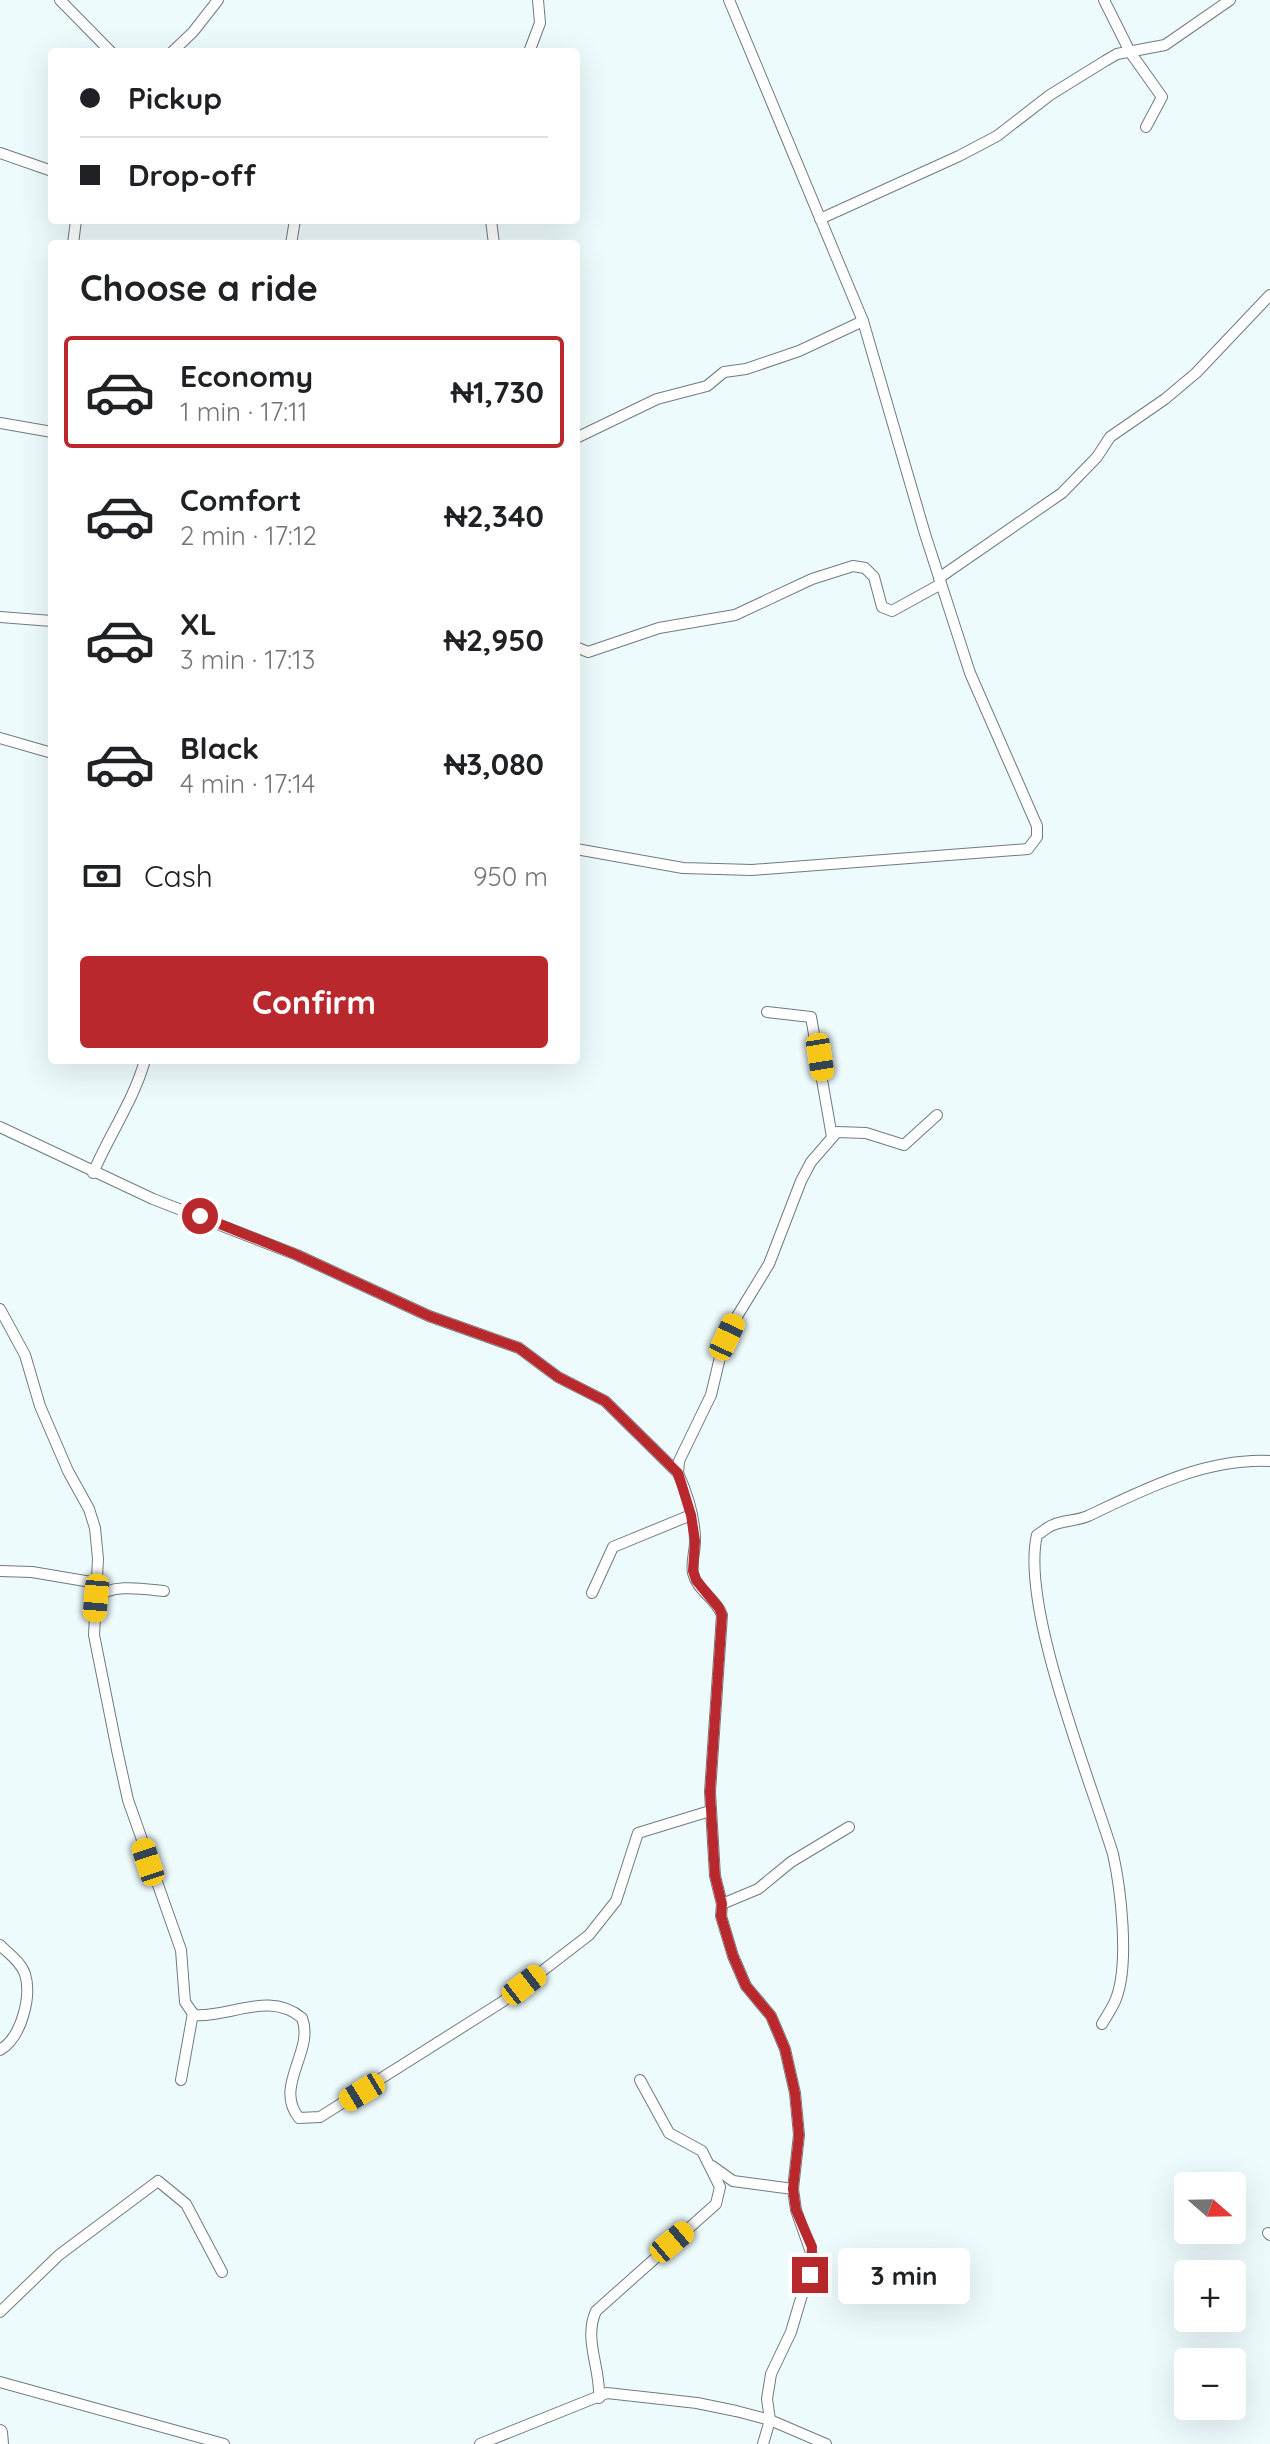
<!DOCTYPE html>
<meta charset="utf-8">
<style>
:root{--surface:#fff;--page:#f6f6f6;--text:#202124;--muted:#757577;--line:#e0e0e0;--accent:#b8282c}
body{margin:0;font-family:Quicksand,sans-serif;background:var(--page);color:var(--text);height:100vh;display:flex;flex-direction:column;font-size:30px;white-space:nowrap}
*{box-sizing:border-box;margin:0}
p{font-size:26px;color:var(--muted)}
.icon{flex:none;width:44px;height:44px;fill:none;stroke:currentColor;stroke-width:2;stroke-linecap:round;stroke-linejoin:round}
.map{position:relative;flex:1;overflow:hidden}
.details{position:absolute;left:48px;top:240px;width:532px;height:824px;display:flex;flex-direction:column;background:var(--surface);border-radius:8px;box-shadow:0 8px 32px #0002}
.details>*{flex:none}
.banner{position:absolute;left:48px;top:48px;width:532px;height:176px;border-radius:8px;box-shadow:0 8px 32px #0002;display:grid;align-content:center;height:176px;padding:0 32px;background:var(--surface)}
.needle{width:52px;rotate:110deg}
.fabs{position:absolute;left:1174px;top:2172px;display:grid;gap:16px}
.fabs a{display:grid;place-items:center;width:72px;height:72px;border-radius:8px;background:var(--surface);box-shadow:0 8px 32px #0002;font-size:40px}
.end{position:absolute;width:36px;height:36px;margin:-18px;border:10px solid #b8282c;background:#fff;box-shadow:0 0 0 4px #fff}
.from{border-radius:50%}
.bubble{position:absolute;height:56px;border-radius:8px;background:var(--surface);box-shadow:0 8px 32px #0002;font-size:26px;font-weight:700;line-height:56px;text-align:center}
.car{position:absolute;width:24px;height:48px;margin:-24px -12px;border-radius:10px;box-shadow:0 0 6px 2px #0007;background:linear-gradient(#f5c518 24%,#345 0 40%,#f5c518 0 76%,#345 0 86%,#f5c518 0)}
.banner b{display:flex;align-items:center;gap:28px;height:76px;font-size:30px}
.banner b+b{border-top:2px solid var(--line)}
.banner i{width:20px;height:20px;background:var(--text)}
ul{padding:0;list-style:none}
li{display:flex;align-items:center;gap:24px;height:112px;margin:0 16px 12px;padding:0 16px;border:4px solid transparent;border-radius:8px}
li div{flex:1}
li b{display:block;font-size:30px}
li em{font-style:normal;font-weight:700}
li.active{border-color:var(--accent)}
li>.icon{width:72px;height:72px;stroke-width:1.5}
h2{padding:0 32px;font-size:36px;line-height:96px}
.pay{display:flex;align-items:center;gap:20px;height:88px;padding:0 32px;font-size:30px}
.pay p{margin-inline-start:auto}
.button{display:flex;gap:16px;margin-top:auto;padding:16px 32px}
.button a{flex:1;height:92px;border-radius:8px;background:var(--accent);color:#fff;font-size:32px;font-weight:700;line-height:92px;text-align:center}
.map>svg:first-child{display:block}
</style>
<div class="map">
<svg width="1270" height="2444" viewBox="0 0 1270 2444">
<rect width="100%" height="100%" fill="#eefbfc"/>
<g fill="none" stroke-linecap="round" stroke-linejoin="round">
<g stroke="#707b7c" stroke-width="12">
<g id="street">
<path d="M 60,0 L 111,52"/>
<path d="M 1104,0 L 1130,52 L 1162,97 L 1146,127"/>
<path d="M 172,52 L 193,32 L 218,0"/>
<path d="M 529,52 L 540,23 L 538,0"/>
<path d="M 0,153 L 52,171"/>
<path d="M 820,219 L 959,156 L 997,136 L 1050,95 L 1105,61 L 1117,54 L 1165,45 L 1230,0"/>
<path d="M 491,220 L 494,244"/>
<path d="M 73,244 L 76,220"/>
<path d="M 291,244 L 295,220"/>
<path d="M 0,423 L 52,432"/>
<path d="M 576,438 L 657,399 L 707,386 L 724,372 L 746,369 L 799,351 L 863,321"/>
<path d="M 939,578 L 1062,493 L 1097,457 L 1110,437 L 1165,399 L 1196,373 L 1270,295"/>
<path d="M 0,617 L 52,621"/>
<path d="M 576,647 L 588,652 L 659,628 L 735,615 L 812,579 L 853,566 L 865,568 L 874,577 L 882,607 L 892,611 L 941,584"/>
<path d="M 0,738 L 52,753"/>
<path d="M 576,849 L 683,868 L 752,870 L 1028,849 L 1037,837 L 1037,826 L 970,673 L 925,534 L 863,321 L 729,0"/>
<path d="M 767,1012 L 811,1017 L 832,1137"/>
<path d="M 0,1127 L 153,1199 L 297,1255 L 429,1316 L 519,1348 L 558,1377 L 605,1401 L 678,1473 C 687,1493 695,1518 695,1541 C 695,1552 691,1562 693,1573 C 697,1591 716,1598 722,1615 L 710,1792 L 715,1876 L 722,1904 L 721,1916 L 733,1956 L 746,1986 L 771,2016 L 785,2049 L 795,2093 L 799,2135 L 793,2189 L 796,2210 L 813,2258 L 791,2332 L 771,2374 L 767,2399 L 770,2420 L 763,2444"/>
<path d="M 93,1173 C 109,1135 134,1100 145,1060"/>
<path d="M 0,1309 L 25,1355 L 40,1406 L 68,1471 L 89,1509 L 95,1528 L 98,1559 L 94,1635 L 117,1750 L 128,1800 L 181,1950 L 185,2002 L 194,2015 C 230,2018 269,1990 302,2018 C 315,2051 273,2086 299,2118 L 320,2117 L 502,2002 L 589,1935 L 616,1901 L 638,1833 L 710,1811"/>
<path d="M 678,1473 L 679,1461 L 711,1395 L 722,1349 L 736,1318 L 769,1264 L 801,1181 L 811,1162 L 837,1132 L 866,1133 L 904,1145 L 937,1115"/>
<path d="M 0,1571 L 32,1572 L 97,1583"/>
<path d="M 592,1593 L 613,1547 L 691,1515"/>
<path d="M 96,1598 C 111,1583 144,1589 164,1591"/>
<path d="M 722,1904 L 758,1889 L 791,1862 L 849,1827"/>
<path d="M 0,1945 C 9,1954 21,1962 25,1974 C 32,1997 21,2038 0,2050"/>
<path d="M 1102,2024 C 1107,2015 1114,2006 1117,1996 C 1129,1961 1121,1890 1113,1854 C 1090,1779 1020,1606 1037,1535 C 1043,1532 1047,1527 1053,1525 C 1064,1520 1077,1521 1088,1516 C 1145,1489 1205,1458 1270,1461"/>
<path d="M 181,2080 L 193,2013"/>
<path d="M 712,2166 L 733,2181 L 793,2189"/>
<path d="M 1268,2233 L 1270,2235"/>
<path d="M 0,2312 L 59,2255 L 158,2181 L 186,2204 L 222,2272"/>
<path d="M 0,2382 L 224,2444"/>
<path d="M 599,2398 C 601,2369 583,2339 596,2311 L 716,2204 L 720,2187 L 702,2151 L 669,2133 L 640,2080"/>
<path d="M 480,2444 L 607,2393 L 697,2403 L 736,2411 L 770,2420 L 826,2444"/>
</g>
</g>
<g stroke="#707b7c" stroke-width="16">
<path id="secondary" d="M 0,2432 L 1,2444"/>
</g>
<use href="#street" stroke="#fff" stroke-width="10"/>
<use href="#secondary" stroke="#fff" stroke-width="14"/>
</g>
<g fill="none" stroke-linecap="round" stroke-linejoin="round">
<path stroke="#b8282c" stroke-width="10" d="M 200,1216 L 297,1255 L 429,1316 L 519,1348 L 558,1377 L 605,1401 L 678,1473 L 691,1515 L 695,1541 L 693,1571 L 696,1580 L 719,1608 L 722,1615 L 710,1792 L 715,1876 L 722,1904 L 721,1916 L 733,1956 L 746,1986 L 771,2016 L 785,2049 L 795,2093 L 799,2135 L 793,2189 L 796,2210 L 812,2247 L 810,2275"/>
</g>
</svg>
<div class="fabs">
<a><svg class="needle" viewBox="-14 -14 28 28"><path d="M0-13l5 13h-10z" fill="#e53935"/><path d="M0 13l5-13h-10z" fill="#757577"/></svg></a>
<a>+</a>
<a>−</a>
</div>
<i class="end from" style="left:200px;top:1216px"></i>
<i class="end" style="left:810px;top:2275px"></i>
<div class="bubble" style="left:838px;top:2248px;width:132px">3 min</div>
<i class="car" style="left:820px;top:1057px;rotate:171deg"></i>
<i class="car" style="left:727px;top:1337px;rotate:25deg"></i>
<i class="car" style="left:96px;top:1598px;rotate:185deg"></i>
<i class="car" style="left:148px;top:1862px;rotate:342deg"></i>
<i class="car" style="left:524px;top:1985px;rotate:52deg"></i>
<i class="car" style="left:362px;top:2092px;rotate:239deg"></i>
<i class="car" style="left:672px;top:2242px;rotate:50deg"></i>
<div class="banner">
<b><i class="from"></i>Pickup</b>
<b><i></i>Drop-off</b>
</div>
<section class="details">
<h2>Choose a ride</h2>
<ul>
<li class="active"><svg class="icon" aria-label="car" viewBox="0 0 24 24"><path d="M5 17H2v-5l4-1 3-4h7l3 4 3 1v5h-3M9 17h6M6 11h13"/><circle cx="7" cy="17" r="2"/><circle cx="17" cy="17" r="2"/></svg><div><b>Economy</b><p>1 min · 17:11</p></div><em>₦1,730</em></li>
<li><svg class="icon" aria-label="car" viewBox="0 0 24 24"><path d="M5 17H2v-5l4-1 3-4h7l3 4 3 1v5h-3M9 17h6M6 11h13"/><circle cx="7" cy="17" r="2"/><circle cx="17" cy="17" r="2"/></svg><div><b>Comfort</b><p>2 min · 17:12</p></div><em>₦2,340</em></li>
<li><svg class="icon" aria-label="car" viewBox="0 0 24 24"><path d="M5 17H2v-5l4-1 3-4h7l3 4 3 1v5h-3M9 17h6M6 11h13"/><circle cx="7" cy="17" r="2"/><circle cx="17" cy="17" r="2"/></svg><div><b>XL</b><p>3 min · 17:13</p></div><em>₦2,950</em></li>
<li><svg class="icon" aria-label="car" viewBox="0 0 24 24"><path d="M5 17H2v-5l4-1 3-4h7l3 4 3 1v5h-3M9 17h6M6 11h13"/><circle cx="7" cy="17" r="2"/><circle cx="17" cy="17" r="2"/></svg><div><b>Black</b><p>4 min · 17:14</p></div><em>₦3,080</em></li>
</ul>
<div class="pay"><svg class="icon" aria-label="cash" viewBox="0 0 24 24"><path d="M3 7h18v10H3z"/><circle cx="12" cy="12" r="2"/></svg>Cash<p>950 m</p></div>
<div class="button"><a>Confirm</a></div>
</section>
</div>
